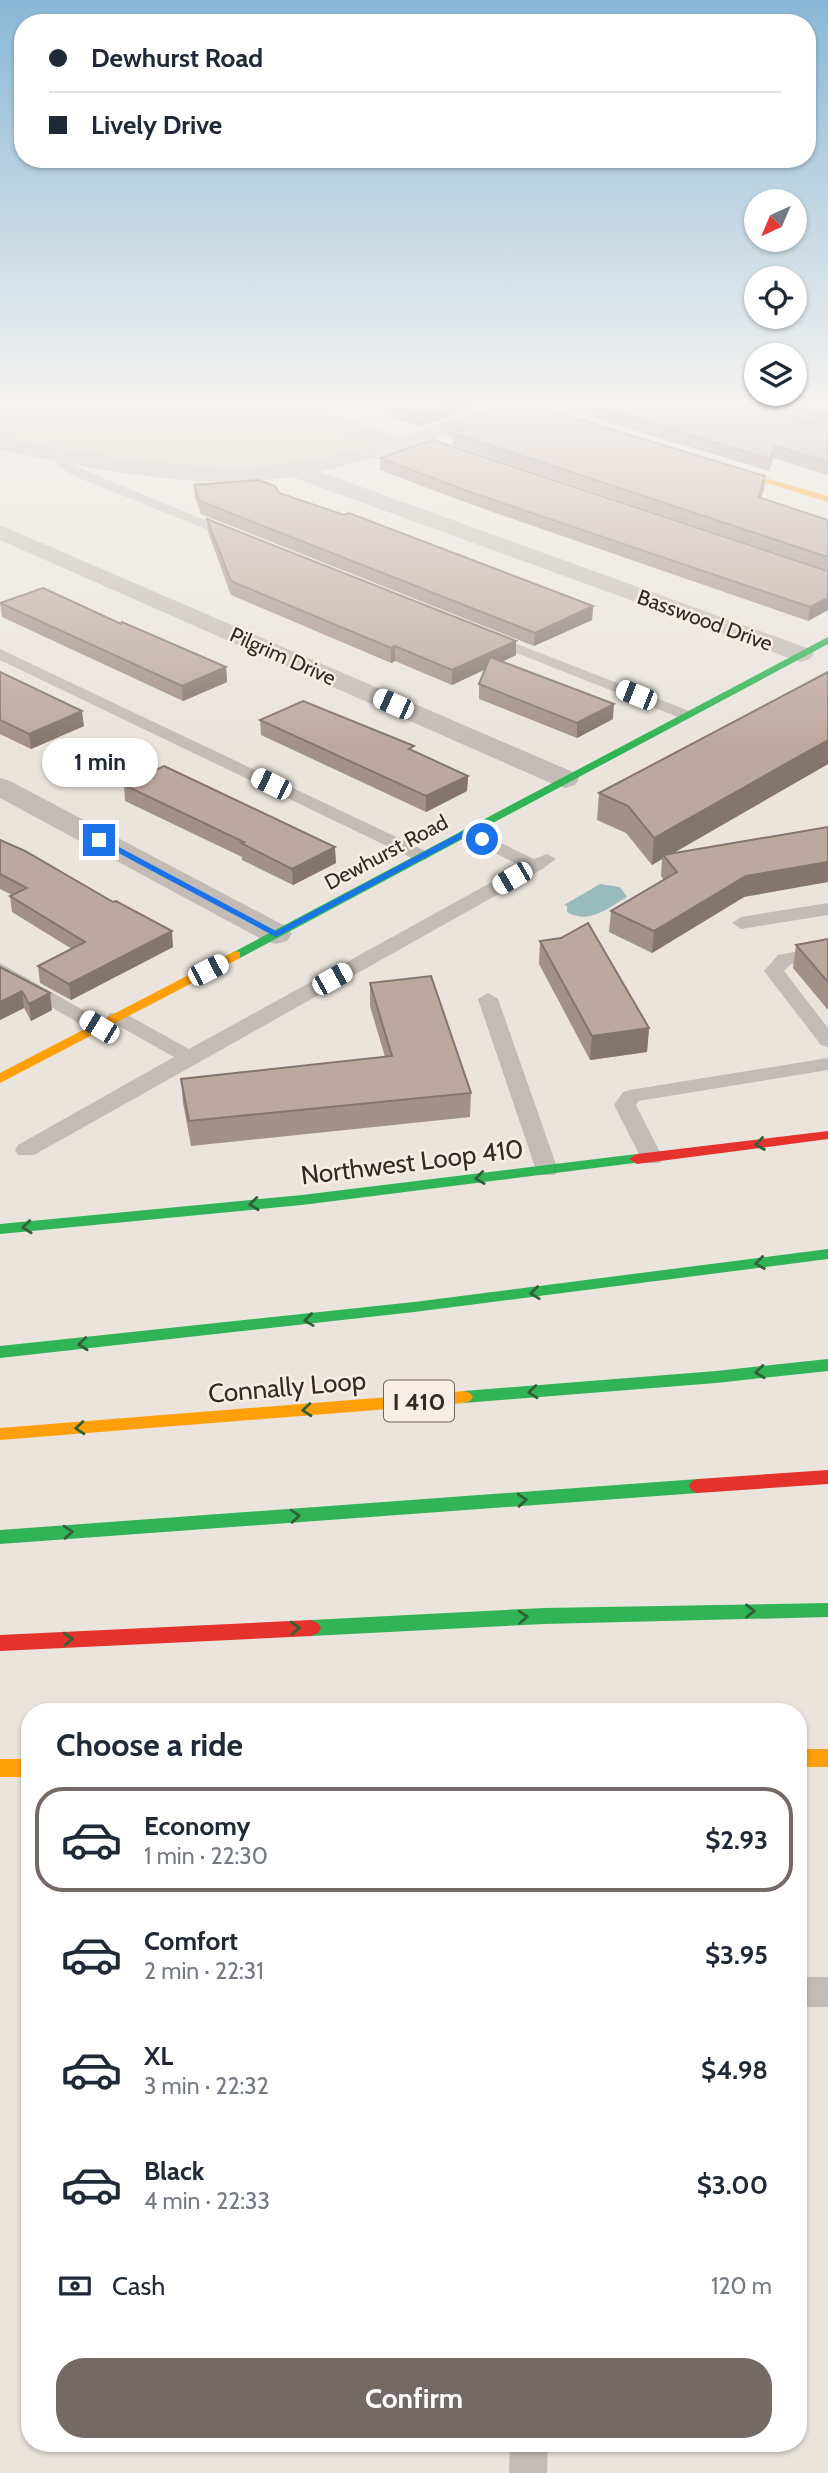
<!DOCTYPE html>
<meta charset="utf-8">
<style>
:root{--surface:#fff;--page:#f2f2f3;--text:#1f2937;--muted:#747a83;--line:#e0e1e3;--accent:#736a65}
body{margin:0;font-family:Cabin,sans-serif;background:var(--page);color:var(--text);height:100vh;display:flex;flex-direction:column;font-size:26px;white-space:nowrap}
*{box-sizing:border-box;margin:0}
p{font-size:23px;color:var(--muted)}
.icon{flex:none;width:38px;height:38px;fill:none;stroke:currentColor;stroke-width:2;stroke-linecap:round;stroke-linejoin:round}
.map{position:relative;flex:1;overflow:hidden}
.side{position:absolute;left:21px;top:1703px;width:786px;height:749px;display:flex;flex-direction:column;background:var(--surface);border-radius:28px;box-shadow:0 2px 5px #0004}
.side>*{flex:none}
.top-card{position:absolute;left:14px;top:14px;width:802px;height:154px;border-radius:28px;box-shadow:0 2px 5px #0004;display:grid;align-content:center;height:154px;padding:0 35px;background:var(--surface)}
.needle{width:46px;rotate:224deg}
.fabs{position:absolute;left:744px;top:189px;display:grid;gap:14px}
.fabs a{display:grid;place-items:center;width:63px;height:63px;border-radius:50%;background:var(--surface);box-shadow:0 2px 5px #0004;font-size:35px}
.end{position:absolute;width:32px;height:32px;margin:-16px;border:9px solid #1a73e8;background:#fff;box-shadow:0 0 0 4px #fff}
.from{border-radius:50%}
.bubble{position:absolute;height:49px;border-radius:24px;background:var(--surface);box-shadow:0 2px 5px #0004;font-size:23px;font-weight:700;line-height:49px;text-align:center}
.car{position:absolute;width:21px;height:42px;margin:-21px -10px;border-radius:9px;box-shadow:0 0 5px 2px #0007;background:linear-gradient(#fff 24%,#345 0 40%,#fff 0 76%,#345 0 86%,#fff 0)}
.top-card b{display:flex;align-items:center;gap:24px;height:66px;font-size:26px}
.top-card b+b{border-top:2px solid var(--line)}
.top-card i{width:18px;height:18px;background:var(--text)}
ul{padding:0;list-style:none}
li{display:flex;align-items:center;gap:21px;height:105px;margin:0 14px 10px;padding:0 21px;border:4px solid transparent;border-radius:28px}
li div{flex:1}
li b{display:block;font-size:26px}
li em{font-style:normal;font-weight:700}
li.active{border-color:var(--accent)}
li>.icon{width:63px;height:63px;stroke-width:1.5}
h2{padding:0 35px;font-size:32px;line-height:84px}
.pay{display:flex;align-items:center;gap:18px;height:77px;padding:0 35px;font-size:26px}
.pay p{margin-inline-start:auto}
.primary-button{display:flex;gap:14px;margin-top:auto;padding:14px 35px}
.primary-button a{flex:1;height:80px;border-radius:28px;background:var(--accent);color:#fff;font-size:28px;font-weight:700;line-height:80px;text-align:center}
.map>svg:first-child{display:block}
</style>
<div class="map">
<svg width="828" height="2473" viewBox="0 0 828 2473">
<rect width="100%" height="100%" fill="#eae4dd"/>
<path fill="#cbcfb7" d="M 0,401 L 250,401 L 376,443 L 370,448 L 320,462 L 176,469 L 0,440 Z"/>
<path fill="#9abbbb" d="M 600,884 L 620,887 L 627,897 C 608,908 589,925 567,912 L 567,906 L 564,905 Z"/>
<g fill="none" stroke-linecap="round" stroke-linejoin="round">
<g fill="#c3bcb6" fill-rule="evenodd">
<path d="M 64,452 L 70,456 L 70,463 L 84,470 L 243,536 L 236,540 L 231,539 L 74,476 L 57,465 L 58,456 Z"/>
<path d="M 489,633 L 692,712 L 694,715 L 686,720 L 680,718 L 484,640 L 482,637 L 484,634 Z"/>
<path d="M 0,649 L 428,852 L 431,856 L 422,861 L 416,860 L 0,660 Z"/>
<path d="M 468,827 L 534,859 L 547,854 L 556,859 L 541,870 L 34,1155 L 18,1155 L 15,1150 L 18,1145 L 174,1057 L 110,1021 L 107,1017 L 110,1013 L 124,1013 L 189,1049 L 521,866 L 462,836 L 459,832 Z"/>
<path d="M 828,903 L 828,915 L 741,929 L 732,923 L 741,917 Z"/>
<path d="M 828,946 L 828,958 L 791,964 L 784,971 L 828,1028 L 828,1047 L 821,1045 L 764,971 L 778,955 Z"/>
<path d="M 0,963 L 106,1023 L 109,1027 L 106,1031 L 92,1031 L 0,977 Z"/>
<path d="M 488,993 L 498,999 L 558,1170 L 555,1175 L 539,1175 L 536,1170 L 478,999 Z"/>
<path d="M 828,1058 L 828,1070 L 638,1101 L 636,1105 L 663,1158 L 660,1163 L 644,1163 L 641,1158 L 614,1105 L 623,1092 L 630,1090 Z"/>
<rect x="798" y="1977" width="30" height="30"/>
<path d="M 510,2443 L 548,2443 L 547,2473 L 509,2473 Z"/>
</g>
<g fill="#c3bcb6" fill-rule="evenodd">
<path d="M 262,401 L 291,401 L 400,437 L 499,401 L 527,401 L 524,405 L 406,449 L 320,472 L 810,649 L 814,654 L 810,659 L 801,662 L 792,659 L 292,477 C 195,492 94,468 0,450 L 0,438 C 127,461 253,484 379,444 L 265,405 Z"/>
<path d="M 0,525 L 575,773 L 579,779 L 575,785 L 565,788 L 555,785 L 0,540 Z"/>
<path d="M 0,778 L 10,781 L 287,927 L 292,934 L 287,941 L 276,944 L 265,941 L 0,798 Z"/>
</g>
<g fill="#30b455" fill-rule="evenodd">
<path d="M 828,637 L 828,644 L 240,958 L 235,959 L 228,955 Z"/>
<path d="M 637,1154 L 645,1159 L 642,1162 L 302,1205 L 0,1234 L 0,1224 L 302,1195 Z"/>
<path d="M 828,1249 L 828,1259 L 414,1312 L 0,1358 L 0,1346 L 414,1302 Z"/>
<path d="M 828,1359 L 828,1371 L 716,1383 L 464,1403 L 458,1401 L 455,1397 L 458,1393 L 464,1391 L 716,1371 Z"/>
<path d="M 698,1479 L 704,1481 L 707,1486 L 704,1491 L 698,1493 L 0,1544 L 0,1530 Z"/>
<path d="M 828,1603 L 828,1617 L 544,1624 L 311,1636 L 304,1633 L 301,1628 L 304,1623 L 311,1620 L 544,1608 Z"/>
</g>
<g fill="#ff9f0a" fill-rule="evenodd">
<path d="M 710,462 L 828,496 L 828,502 L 710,466 Z"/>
<path d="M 235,951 L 240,952 L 240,958 L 0,1083 L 0,1073 Z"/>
<path d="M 464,1391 L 470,1393 L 473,1397 L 470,1401 L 464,1403 L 0,1440 L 0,1428 Z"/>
<rect x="798" y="1749" width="30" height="18"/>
<rect x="0" y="1759" width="30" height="18"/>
</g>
<g fill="#e5322d" fill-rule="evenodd">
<path d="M 828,1131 L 828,1139 L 637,1164 L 629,1159 L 637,1154 Z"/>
<path d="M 828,1470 L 828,1484 L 698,1493 L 692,1491 L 689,1486 L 692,1481 L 698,1479 Z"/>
<path d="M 311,1620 L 318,1623 L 321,1628 L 318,1633 L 311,1636 L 0,1651 L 0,1635 Z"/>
</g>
</g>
<g fill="#a39089">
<path d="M 357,401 L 492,401 L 420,427 L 392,418 L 392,412 Z"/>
<path d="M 538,401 L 828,401 L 828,428 L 771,412 L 828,429 L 828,475 L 773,458 L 769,471 Z"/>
<path d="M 448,425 L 765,476 L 764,489 L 761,498 L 828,520 L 828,570 L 453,445 L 453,438 L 447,436 Z"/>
<path d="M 380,458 L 828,571 L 828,610 L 808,621 L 467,503 L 380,470 Z"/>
<path d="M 194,485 L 279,493 L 593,606 L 592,620 L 534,646 L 201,514 L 195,498 Z"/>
<path d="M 207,519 L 516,641 L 516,655 L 502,662 L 613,719 L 577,738 L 479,699 L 479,684 L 485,669 L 452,685 L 395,661 L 391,663 L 231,595 L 208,532 Z"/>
<path d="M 0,603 L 121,624 L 226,667 L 227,682 L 183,701 L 2,617 Z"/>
<path d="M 0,672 L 84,726 L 31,749 L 0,734 Z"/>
<path d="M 260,720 L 414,751 L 468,776 L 467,791 L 426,812 L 261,735 Z"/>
<path d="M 828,764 L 672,853 L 744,897 L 652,953 L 609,932 L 611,911 L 664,880 L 661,876 L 662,859 L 652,865 L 626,833 L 597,820 L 599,793 Z"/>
<path d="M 124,785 L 336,863 L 293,885 L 242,860 L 242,857 L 125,801 Z"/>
<path d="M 0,840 L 173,947 L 71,1000 L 40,983 L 38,966 L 72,949 L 12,912 L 10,896 L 12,895 L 0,889 Z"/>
<path d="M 828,939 L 828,1010 L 793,968 L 796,945 Z"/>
<path d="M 540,941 L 649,1028 L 647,1052 L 590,1060 L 539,964 Z"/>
<path d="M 0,967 L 52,1010 L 31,1021 L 24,1008 L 0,1020 Z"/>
<path d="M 370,983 L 471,1093 L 470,1117 L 191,1146 L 183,1103 L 181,1079 L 385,1057 L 370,1006 Z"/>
</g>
<g fill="#84766f">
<path d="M 461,401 L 492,401 L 420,427 L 420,415 Z"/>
<path d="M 775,446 L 773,458 L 769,471 L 770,459 Z"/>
<path d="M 765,476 L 764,489 L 757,510 L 758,497 Z"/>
<path d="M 828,598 L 828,610 L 808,621 L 810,607 Z"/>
<path d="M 593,606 L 592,620 L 534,646 L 535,633 Z"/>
<path d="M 516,641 L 516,655 L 452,685 L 452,670 Z"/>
<path d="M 395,646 L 395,661 L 391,663 L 391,648 Z"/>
<path d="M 226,667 L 227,682 L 183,701 L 182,686 Z"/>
<path d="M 614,704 L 613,719 L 577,738 L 577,723 Z"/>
<path d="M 82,711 L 84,726 L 31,749 L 29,734 Z"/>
<path d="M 828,740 L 828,764 L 665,858 L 663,855 L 662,859 L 652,865 L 654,838 Z"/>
<path d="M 468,776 L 467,791 L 426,812 L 426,796 Z"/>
<path d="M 335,847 L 336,863 L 293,885 L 292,869 Z"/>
<path d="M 828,862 L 828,882 L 744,897 L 652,953 L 654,931 L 746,876 Z"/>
<path d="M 172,931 L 173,947 L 71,1000 L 69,984 Z"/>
<path d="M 22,991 L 24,1008 L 0,1020 L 0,1002 Z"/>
<path d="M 50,993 L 52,1010 L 31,1021 L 29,1004 Z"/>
<path d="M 649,1028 L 647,1052 L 590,1060 L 592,1036 Z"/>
</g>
<g fill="#bda89f" stroke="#84766f" stroke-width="2">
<path d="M 392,401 L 461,401 L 420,415 L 392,406 L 400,403 Z"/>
<path d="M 513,401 L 519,401 L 765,476 L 758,497 L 828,520 L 828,557 L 453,433 L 463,430 L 448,425 Z"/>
<path d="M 577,401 L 731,401 L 828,429 L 828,462 L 775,446 L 770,459 Z"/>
<path d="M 772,401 L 828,401 L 828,416 Z"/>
<path d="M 433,440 L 828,571 L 828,598 L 810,607 L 467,491 L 380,458 Z"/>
<path d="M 258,480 L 275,486 L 279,493 L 344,515 L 349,513 L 593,606 L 535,633 L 200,501 L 194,485 Z"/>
<path d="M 207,519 L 516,641 L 452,670 L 395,646 L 391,648 L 231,581 Z"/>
<path d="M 43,588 L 121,624 L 122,622 L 226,667 L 182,686 L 0,603 Z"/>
<path d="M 490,657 L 614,704 L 577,723 L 479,684 Z"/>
<path d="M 0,672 L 82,711 L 29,734 L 0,720 Z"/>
<path d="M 828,672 L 828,740 L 654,838 L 628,806 L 599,793 Z"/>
<path d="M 303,701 L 414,746 L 409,749 L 468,776 L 426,796 L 260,720 Z"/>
<path d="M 164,766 L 335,847 L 292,869 L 241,843 L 244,842 L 124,785 Z"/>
<path d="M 828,827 L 828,862 L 746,876 L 654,931 L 611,911 L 677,872 L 663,855 Z"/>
<path d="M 0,840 L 25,851 L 113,902 L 116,901 L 172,931 L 69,984 L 38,966 L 85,942 L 10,896 L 27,888 L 0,874 Z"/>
<path d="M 588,923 L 649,1028 L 592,1036 L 540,941 L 561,938 Z"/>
<path d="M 828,939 L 828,982 L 796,945 Z"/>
<path d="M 0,967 L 50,993 L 29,1004 L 22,991 L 0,1002 Z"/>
<path d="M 431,976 L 471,1093 L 189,1121 L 181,1079 L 392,1056 L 370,983 Z"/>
</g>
<defs><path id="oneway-chevron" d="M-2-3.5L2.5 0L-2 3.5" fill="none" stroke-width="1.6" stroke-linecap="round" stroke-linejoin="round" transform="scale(1.75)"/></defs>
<g stroke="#326138">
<use href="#oneway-chevron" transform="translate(760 1144) rotate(172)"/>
<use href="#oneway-chevron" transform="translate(480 1178) rotate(173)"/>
<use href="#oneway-chevron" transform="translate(254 1204) rotate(174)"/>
<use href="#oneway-chevron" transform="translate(27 1227) rotate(174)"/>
<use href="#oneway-chevron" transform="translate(760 1263) rotate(172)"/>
<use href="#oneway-chevron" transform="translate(535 1293) rotate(173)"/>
<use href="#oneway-chevron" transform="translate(309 1320) rotate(173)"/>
<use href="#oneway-chevron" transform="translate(83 1344) rotate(174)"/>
<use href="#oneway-chevron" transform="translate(760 1372) rotate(174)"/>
<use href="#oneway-chevron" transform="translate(533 1392) rotate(175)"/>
<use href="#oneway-chevron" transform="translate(307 1410) rotate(175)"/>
<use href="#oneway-chevron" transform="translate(80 1428) rotate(175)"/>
<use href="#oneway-chevron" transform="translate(522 1500) rotate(-4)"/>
<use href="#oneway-chevron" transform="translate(295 1516) rotate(-4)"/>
<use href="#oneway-chevron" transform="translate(68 1532) rotate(-4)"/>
<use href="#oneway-chevron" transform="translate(750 1611) rotate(-1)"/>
<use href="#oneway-chevron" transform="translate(523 1617) rotate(-3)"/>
<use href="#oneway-chevron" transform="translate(295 1628) rotate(-3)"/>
<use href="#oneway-chevron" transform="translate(68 1639) rotate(-3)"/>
</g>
<linearGradient id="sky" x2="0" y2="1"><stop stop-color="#89b7d6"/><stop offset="0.54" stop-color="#f6f3f0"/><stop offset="1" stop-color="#f6f3f0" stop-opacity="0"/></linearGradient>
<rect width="828" height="747" fill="url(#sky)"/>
<path fill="#1a73e8" d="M 465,830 L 471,830 L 486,839 L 482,842 L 468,835 L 276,937 L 94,840 L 102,838 L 276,931 Z"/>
<g text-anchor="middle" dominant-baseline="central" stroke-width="5" stroke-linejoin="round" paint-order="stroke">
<g font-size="21" fill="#332925" stroke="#f8eee3">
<text transform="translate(705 620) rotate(20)">Basswood Drive</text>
<text transform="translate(283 656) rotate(24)">Pilgrim Drive</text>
<text transform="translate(386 852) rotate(-28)">Dewhurst Road</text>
</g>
<rect fill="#f8eee3" stroke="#6e645e" stroke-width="2" x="384" y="1380.5" width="70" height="41" rx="5"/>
<g font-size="24" font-weight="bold" fill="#332925">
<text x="419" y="1401">I 410</text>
</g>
<g font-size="26" fill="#332925" stroke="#f8eee3">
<text transform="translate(412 1162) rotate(-7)">Northwest Loop 410</text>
<text transform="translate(287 1387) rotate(-5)">Connally Loop</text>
</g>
</g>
</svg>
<div class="fabs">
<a><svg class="needle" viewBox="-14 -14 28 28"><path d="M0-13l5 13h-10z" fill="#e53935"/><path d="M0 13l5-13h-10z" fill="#747a83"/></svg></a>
<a><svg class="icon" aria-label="locate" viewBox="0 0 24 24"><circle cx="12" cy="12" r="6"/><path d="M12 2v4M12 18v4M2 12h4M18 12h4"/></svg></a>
<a><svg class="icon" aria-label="layers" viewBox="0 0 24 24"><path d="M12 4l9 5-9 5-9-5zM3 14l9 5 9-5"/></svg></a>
</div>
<i class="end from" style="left:482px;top:839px"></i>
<i class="end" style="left:99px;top:840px"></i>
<div class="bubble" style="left:42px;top:738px;width:116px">1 min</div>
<i class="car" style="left:636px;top:695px;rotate:292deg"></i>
<i class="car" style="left:393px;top:704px;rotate:294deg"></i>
<i class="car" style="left:271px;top:784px;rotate:296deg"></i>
<i class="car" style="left:512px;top:878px;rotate:240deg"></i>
<i class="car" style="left:208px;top:970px;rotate:63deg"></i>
<i class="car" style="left:332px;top:979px;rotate:61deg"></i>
<i class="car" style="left:99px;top:1027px;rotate:301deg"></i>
<div class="top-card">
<b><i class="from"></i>Dewhurst Road</b>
<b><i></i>Lively Drive</b>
</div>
<section class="side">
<h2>Choose a ride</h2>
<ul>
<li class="active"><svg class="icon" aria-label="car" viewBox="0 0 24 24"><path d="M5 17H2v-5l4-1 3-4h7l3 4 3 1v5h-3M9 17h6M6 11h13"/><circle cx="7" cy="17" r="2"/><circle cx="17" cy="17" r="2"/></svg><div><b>Economy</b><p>1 min · 22:30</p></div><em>$2.93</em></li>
<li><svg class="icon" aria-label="car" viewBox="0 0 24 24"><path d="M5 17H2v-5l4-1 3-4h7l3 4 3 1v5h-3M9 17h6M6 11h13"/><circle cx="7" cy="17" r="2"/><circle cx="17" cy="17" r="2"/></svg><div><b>Comfort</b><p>2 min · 22:31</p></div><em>$3.95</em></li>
<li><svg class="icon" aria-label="car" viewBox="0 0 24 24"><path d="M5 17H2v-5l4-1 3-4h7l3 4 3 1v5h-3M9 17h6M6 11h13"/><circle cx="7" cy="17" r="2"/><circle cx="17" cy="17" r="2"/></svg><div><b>XL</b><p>3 min · 22:32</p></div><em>$4.98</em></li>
<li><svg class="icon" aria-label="car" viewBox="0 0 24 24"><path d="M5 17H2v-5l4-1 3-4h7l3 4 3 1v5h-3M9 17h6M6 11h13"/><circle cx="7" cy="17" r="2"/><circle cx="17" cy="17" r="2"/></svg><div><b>Black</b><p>4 min · 22:33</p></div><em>$3.00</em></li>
</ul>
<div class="pay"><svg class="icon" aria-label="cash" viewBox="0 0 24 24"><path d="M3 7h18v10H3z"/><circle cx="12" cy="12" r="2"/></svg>Cash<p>120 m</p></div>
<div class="primary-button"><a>Confirm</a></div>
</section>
</div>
